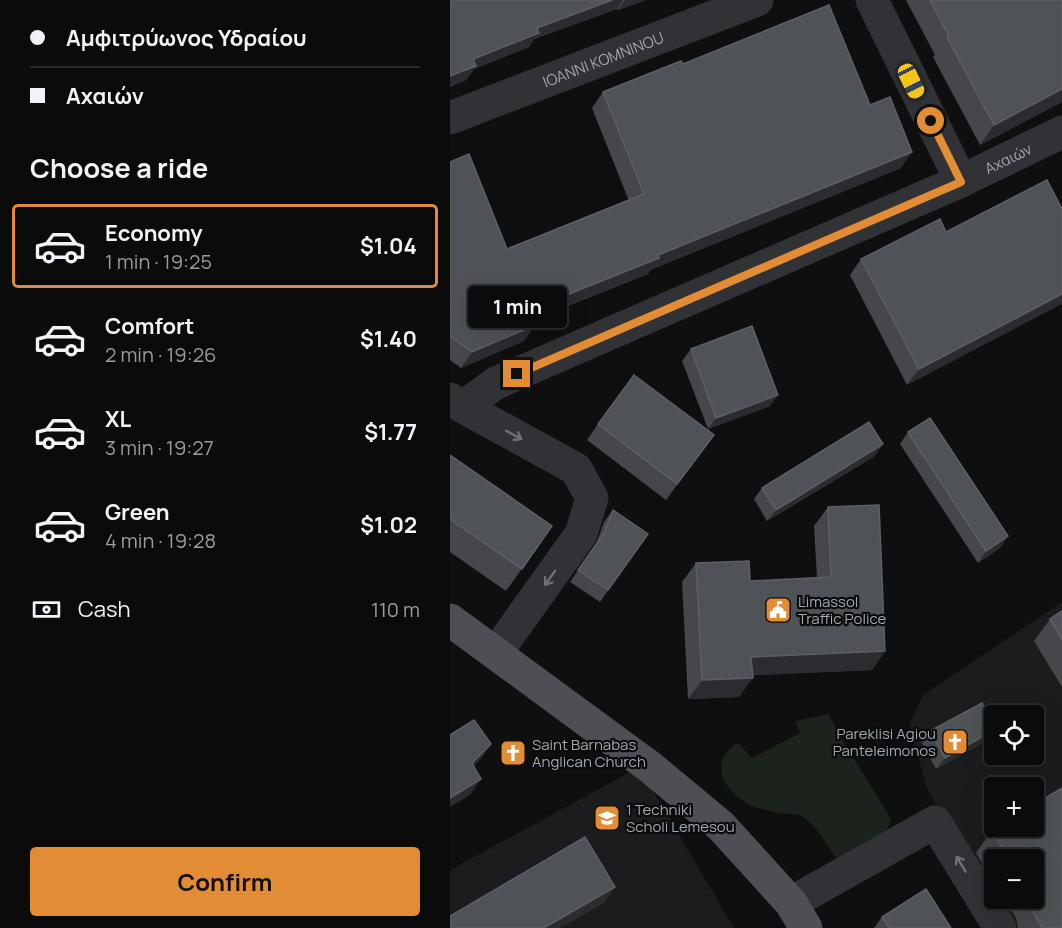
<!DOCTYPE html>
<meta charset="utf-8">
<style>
:root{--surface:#0b0b0c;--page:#141415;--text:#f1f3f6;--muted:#9a9b9d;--line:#2b2b2d;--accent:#e28d36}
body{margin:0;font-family:Manrope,sans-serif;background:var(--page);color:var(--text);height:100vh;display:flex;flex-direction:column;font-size:22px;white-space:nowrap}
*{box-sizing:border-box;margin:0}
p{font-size:20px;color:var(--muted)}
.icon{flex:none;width:33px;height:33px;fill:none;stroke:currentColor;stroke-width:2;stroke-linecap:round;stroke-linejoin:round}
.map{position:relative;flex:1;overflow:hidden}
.details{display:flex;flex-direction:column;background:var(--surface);width:450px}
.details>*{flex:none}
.guide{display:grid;align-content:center;height:132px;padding:0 30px;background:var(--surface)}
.controls{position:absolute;left:534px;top:705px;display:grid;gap:12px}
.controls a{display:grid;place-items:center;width:60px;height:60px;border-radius:6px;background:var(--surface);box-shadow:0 6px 24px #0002,0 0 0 2px var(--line);font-size:30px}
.end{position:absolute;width:27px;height:27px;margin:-14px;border:8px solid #e28d36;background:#111;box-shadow:0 0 0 3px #111}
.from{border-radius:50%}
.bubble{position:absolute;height:42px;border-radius:6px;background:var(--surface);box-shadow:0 6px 24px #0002,0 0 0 2px var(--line);font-size:20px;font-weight:700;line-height:42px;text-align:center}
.car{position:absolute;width:18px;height:36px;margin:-18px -9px;border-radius:8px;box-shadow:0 0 4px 2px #0007;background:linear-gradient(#f5c518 24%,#345 0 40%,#f5c518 0 76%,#345 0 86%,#f5c518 0)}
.guide b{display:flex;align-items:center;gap:21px;height:57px;font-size:22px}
.guide b+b{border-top:2px solid var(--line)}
.guide i{width:15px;height:15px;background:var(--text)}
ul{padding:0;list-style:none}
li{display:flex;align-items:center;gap:18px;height:84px;margin:0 12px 9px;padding:0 18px;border:3px solid transparent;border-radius:6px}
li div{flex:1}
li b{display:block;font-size:22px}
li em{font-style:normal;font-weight:700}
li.current{border-color:var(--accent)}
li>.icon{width:54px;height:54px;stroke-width:1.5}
h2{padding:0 30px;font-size:27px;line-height:72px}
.pay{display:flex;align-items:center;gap:15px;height:66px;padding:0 30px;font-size:22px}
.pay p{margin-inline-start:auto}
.action{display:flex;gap:12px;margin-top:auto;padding:12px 30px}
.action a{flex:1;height:69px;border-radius:6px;background:var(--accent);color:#111;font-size:24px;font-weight:700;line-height:69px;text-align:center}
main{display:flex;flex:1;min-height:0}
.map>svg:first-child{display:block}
</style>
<main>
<section class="details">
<div class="guide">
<b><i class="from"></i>Αμφιτρύωνος Υδραίου</b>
<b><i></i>Αχαιών</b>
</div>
<h2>Choose a ride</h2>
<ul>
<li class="current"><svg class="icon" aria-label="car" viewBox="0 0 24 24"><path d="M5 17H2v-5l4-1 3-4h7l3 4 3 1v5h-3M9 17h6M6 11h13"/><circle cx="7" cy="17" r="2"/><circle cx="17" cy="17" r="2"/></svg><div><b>Economy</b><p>1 min · 19:25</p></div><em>$1.04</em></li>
<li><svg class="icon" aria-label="car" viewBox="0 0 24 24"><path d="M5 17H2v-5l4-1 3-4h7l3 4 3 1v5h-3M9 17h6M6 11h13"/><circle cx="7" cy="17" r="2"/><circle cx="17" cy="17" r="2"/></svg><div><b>Comfort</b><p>2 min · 19:26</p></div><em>$1.40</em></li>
<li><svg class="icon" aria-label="car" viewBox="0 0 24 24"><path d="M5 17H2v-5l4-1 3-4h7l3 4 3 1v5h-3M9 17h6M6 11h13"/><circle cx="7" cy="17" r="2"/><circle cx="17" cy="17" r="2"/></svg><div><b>XL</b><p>3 min · 19:27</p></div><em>$1.77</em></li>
<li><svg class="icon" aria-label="car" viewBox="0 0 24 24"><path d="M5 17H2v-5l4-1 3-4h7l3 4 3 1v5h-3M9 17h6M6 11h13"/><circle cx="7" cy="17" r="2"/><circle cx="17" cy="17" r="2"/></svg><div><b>Green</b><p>4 min · 19:28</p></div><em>$1.02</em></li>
</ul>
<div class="pay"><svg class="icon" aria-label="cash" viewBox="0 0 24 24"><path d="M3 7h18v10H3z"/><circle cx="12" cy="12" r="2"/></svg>Cash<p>110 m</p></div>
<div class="action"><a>Confirm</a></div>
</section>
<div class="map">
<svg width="612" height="928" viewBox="0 0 612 928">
<rect width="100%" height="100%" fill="#0f0f10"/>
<g fill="#1b1c1d" fill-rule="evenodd">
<path d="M 612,602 L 612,928 L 559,928 L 477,789 L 459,725 L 473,695 ZM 544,716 L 584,716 L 584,754 L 544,754 ZM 544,788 L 584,788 L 584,826 L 544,826 ZM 544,860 L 584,860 L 584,898 L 544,898 Z"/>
<path d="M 189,767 L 284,928 L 0,928 L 0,870 Z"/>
</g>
<path fill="#1c231c" d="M 378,714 L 395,744 L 441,819 L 435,838 L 390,861 C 376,847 369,826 351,816 C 344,812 332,815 324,812 C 316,810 305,808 298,804 C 279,793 262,772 277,752 C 280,748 284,745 288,743 L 302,758 L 350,733 L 345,721 Z"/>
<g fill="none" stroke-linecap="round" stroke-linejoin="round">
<g stroke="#313235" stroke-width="33">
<path d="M 422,0 L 511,181"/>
<path id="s1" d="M 0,118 L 307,0"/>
<path d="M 0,399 L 13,407 L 126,469 L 142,498 L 131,534 L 46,653"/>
<path id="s2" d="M 13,407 L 46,383 L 511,181 L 612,132"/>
<path d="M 341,903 L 485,822 L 550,928"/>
</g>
<path stroke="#4d4f54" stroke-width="33" d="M 0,620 L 200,767 L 271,826 L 341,903 L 356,928"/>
</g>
<g fill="#45474b">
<path d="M 0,0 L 196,0 L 168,10 L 167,9 L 84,39 L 79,47 L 24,69 L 16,80 L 0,87 Z"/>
<path d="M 456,0 L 612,0 L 612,102 L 530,145 L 483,57 L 485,55 Z"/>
<path d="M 233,64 L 420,105 L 451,168 L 200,270 L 198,274 L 83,320 L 85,325 L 74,341 L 11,368 L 0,360 L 0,162 L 57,249 L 179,201 L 142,108 L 153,92 Z"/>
<path d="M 612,209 L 457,385 L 400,275 L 411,259 L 496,232 Z"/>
<path d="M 241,349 L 320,406 L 258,429 L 232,361 Z"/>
<path d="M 148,424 L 264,435 L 216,500 L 137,440 Z"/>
<path d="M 458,432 L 558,536 L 550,548 L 528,563 L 450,444 Z"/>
<path d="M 0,455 L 102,526 L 56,591 L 0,552 Z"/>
<path d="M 425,456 L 317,521 L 304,499 L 312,488 Z"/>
<path d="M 378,507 L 435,651 L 422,670 L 303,675 L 289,697 L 238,699 L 232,582 L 246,563 L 300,581 L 367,578 L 364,526 Z"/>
<path d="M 163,510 L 198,534 L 150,602 L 120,582 L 146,544 L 154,522 Z"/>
<path d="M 612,611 L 612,687 L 584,641 L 600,619 Z"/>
<path d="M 544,725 L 544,731 L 538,740 L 486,769 L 472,743 L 480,731 Z"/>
<path d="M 612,788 L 612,928 L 568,928 L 566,918 L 554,898 L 584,898 L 584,860 L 544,860 L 544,883 L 526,853 L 542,830 L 548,826 L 584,826 L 584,805 Z"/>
<path d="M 432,917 L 501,928 L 424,928 Z"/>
</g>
<g fill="#2b2c2f">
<path d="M 162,0 L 173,0 L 167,9 L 84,39 L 79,47 L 24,69 L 16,80 L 0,87 L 0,76 L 23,59 L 87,28 Z"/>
<path d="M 175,0 L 196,0 L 168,10 Z"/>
<path d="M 612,89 L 612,102 L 530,145 L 544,125 Z"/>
<path d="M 462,152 L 451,168 L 200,270 L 198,274 L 68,326 L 79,310 L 208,255 Z"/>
<path d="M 612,294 L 612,304 L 457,385 L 469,369 Z"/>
<path d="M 85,325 L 74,341 L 11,368 L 22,352 Z"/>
<path d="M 328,395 L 320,406 L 258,429 L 266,418 Z"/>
<path d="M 264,435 L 253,451 L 216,500 L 227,484 Z"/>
<path d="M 433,444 L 425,456 L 317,521 L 326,510 Z"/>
<path d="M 558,536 L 550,548 L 528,563 L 536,551 Z"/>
<path d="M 435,651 L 422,670 L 288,676 L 301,657 Z"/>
<path d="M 303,678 L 289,697 L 238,699 L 252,680 Z"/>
<path d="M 544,730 L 544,731 L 538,740 L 486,769 L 495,758 Z"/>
<path d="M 41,744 L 30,760 L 11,779 L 22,763 Z"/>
<path d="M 31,779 L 20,795 L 0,807 L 0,798 Z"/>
<path d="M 165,887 L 154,903 L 110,928 L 94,928 Z"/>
</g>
<g fill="#4f5256" stroke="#5c5f64" stroke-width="1.5">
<path d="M 0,0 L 162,0 L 87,28 L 89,33 L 23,59 L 26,66 L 0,76 Z"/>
<path d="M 480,0 L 612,0 L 612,89 L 544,125 L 497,37 L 499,36 Z"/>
<path d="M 379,5 L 420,105 L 440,97 L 462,152 L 208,255 L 209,258 L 79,310 L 85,325 L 22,352 L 0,336 L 0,162 L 19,154 L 57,249 L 194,194 L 153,92 L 231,61 L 233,64 Z"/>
<path d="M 597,180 L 612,209 L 612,294 L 469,369 L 411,259 L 490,219 L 496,232 Z"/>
<path d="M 302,326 L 328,395 L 266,418 L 241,349 Z"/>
<path d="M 184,375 L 264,435 L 227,484 L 148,424 Z"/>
<path d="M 480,418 L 558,536 L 536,551 L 458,432 Z"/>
<path d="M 419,422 L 433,444 L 326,510 L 312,488 Z"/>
<path d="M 0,455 L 102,526 L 72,569 L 0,519 Z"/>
<path d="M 429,505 L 435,651 L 301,657 L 303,678 L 252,680 L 246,563 L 299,561 L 300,581 L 381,577 L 378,507 Z"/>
<path d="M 163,510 L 198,534 L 158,590 L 128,570 L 154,533 Z"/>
<path d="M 612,611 L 612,639 L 600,619 Z"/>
<path d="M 532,703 L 544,725 L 544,730 L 495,758 L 480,731 Z"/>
<path d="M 24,720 L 41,744 L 22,763 L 31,779 L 0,798 L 0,735 Z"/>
<path d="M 612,788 L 612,928 L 592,928 L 583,912 L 584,905 L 582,898 L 584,898 L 584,860 L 559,860 L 542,830 L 548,826 L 584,826 L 584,805 Z"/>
<path d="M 135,837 L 165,887 L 94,928 L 0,928 L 0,916 Z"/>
<path d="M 476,889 L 501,928 L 439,928 L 432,917 Z"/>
</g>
<defs><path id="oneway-shaft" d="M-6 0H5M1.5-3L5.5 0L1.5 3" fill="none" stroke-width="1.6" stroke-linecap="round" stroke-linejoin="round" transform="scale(1.5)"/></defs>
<g stroke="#6f7379">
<use href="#oneway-shaft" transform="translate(64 435) rotate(29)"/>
<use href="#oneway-shaft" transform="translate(100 578) rotate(125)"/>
<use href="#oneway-shaft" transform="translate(511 864) rotate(-121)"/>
</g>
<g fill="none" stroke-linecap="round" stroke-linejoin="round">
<path stroke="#e28d36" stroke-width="8" d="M 67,374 L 511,182 L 481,121"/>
</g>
<defs>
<g id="civic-square" transform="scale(1.35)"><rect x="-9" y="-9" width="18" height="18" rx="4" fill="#e28d36" stroke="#0a0b0b"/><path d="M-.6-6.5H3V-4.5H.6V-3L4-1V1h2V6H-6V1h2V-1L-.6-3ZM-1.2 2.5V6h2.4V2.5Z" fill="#fff"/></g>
<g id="church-square" transform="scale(1.35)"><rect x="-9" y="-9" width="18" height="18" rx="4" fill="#e28d36" stroke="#0a0b0b"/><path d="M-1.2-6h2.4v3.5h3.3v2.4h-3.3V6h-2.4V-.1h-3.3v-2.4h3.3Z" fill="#fff"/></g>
<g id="school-square" transform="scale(1.35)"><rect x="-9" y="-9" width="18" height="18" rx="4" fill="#e28d36" stroke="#0a0b0b"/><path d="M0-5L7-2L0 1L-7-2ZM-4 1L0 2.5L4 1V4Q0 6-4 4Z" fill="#fff"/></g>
</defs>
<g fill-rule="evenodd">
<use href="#civic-square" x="328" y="610"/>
<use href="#church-square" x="505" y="742"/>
<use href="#church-square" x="63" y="753"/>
<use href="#school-square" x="157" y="818"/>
</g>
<g text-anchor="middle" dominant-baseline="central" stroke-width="4.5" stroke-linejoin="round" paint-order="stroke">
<g font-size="15" fill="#a1a8b0" stroke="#0a0b0b">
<text stroke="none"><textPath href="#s1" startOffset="164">IOANNI KOMNINOU</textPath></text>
<text stroke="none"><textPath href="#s2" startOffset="600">Αχαιών</textPath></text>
</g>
<g font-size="15" fill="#a1a8b0" stroke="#0a0b0b" text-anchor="start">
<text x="348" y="601">Limassol<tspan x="348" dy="17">Traffic Police</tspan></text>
<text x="486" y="733" text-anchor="end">Pareklisi Agiou<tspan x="486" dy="17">Panteleimonos</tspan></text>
<text x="82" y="744">Saint Barnabas<tspan x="82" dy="17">Anglican Church</tspan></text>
<text x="176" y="809">1 Techniki<tspan x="176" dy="17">Scholi Lemesou</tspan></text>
</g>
</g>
</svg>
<div class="controls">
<a><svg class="icon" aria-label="locate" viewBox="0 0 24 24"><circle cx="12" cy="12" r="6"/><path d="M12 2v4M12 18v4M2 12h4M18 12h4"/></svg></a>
<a>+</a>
<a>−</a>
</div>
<i class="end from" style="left:481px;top:121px"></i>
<i class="end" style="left:67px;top:374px"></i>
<div class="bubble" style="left:18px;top:286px;width:99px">1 min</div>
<i class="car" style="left:461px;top:81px;rotate:154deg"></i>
</div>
</main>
